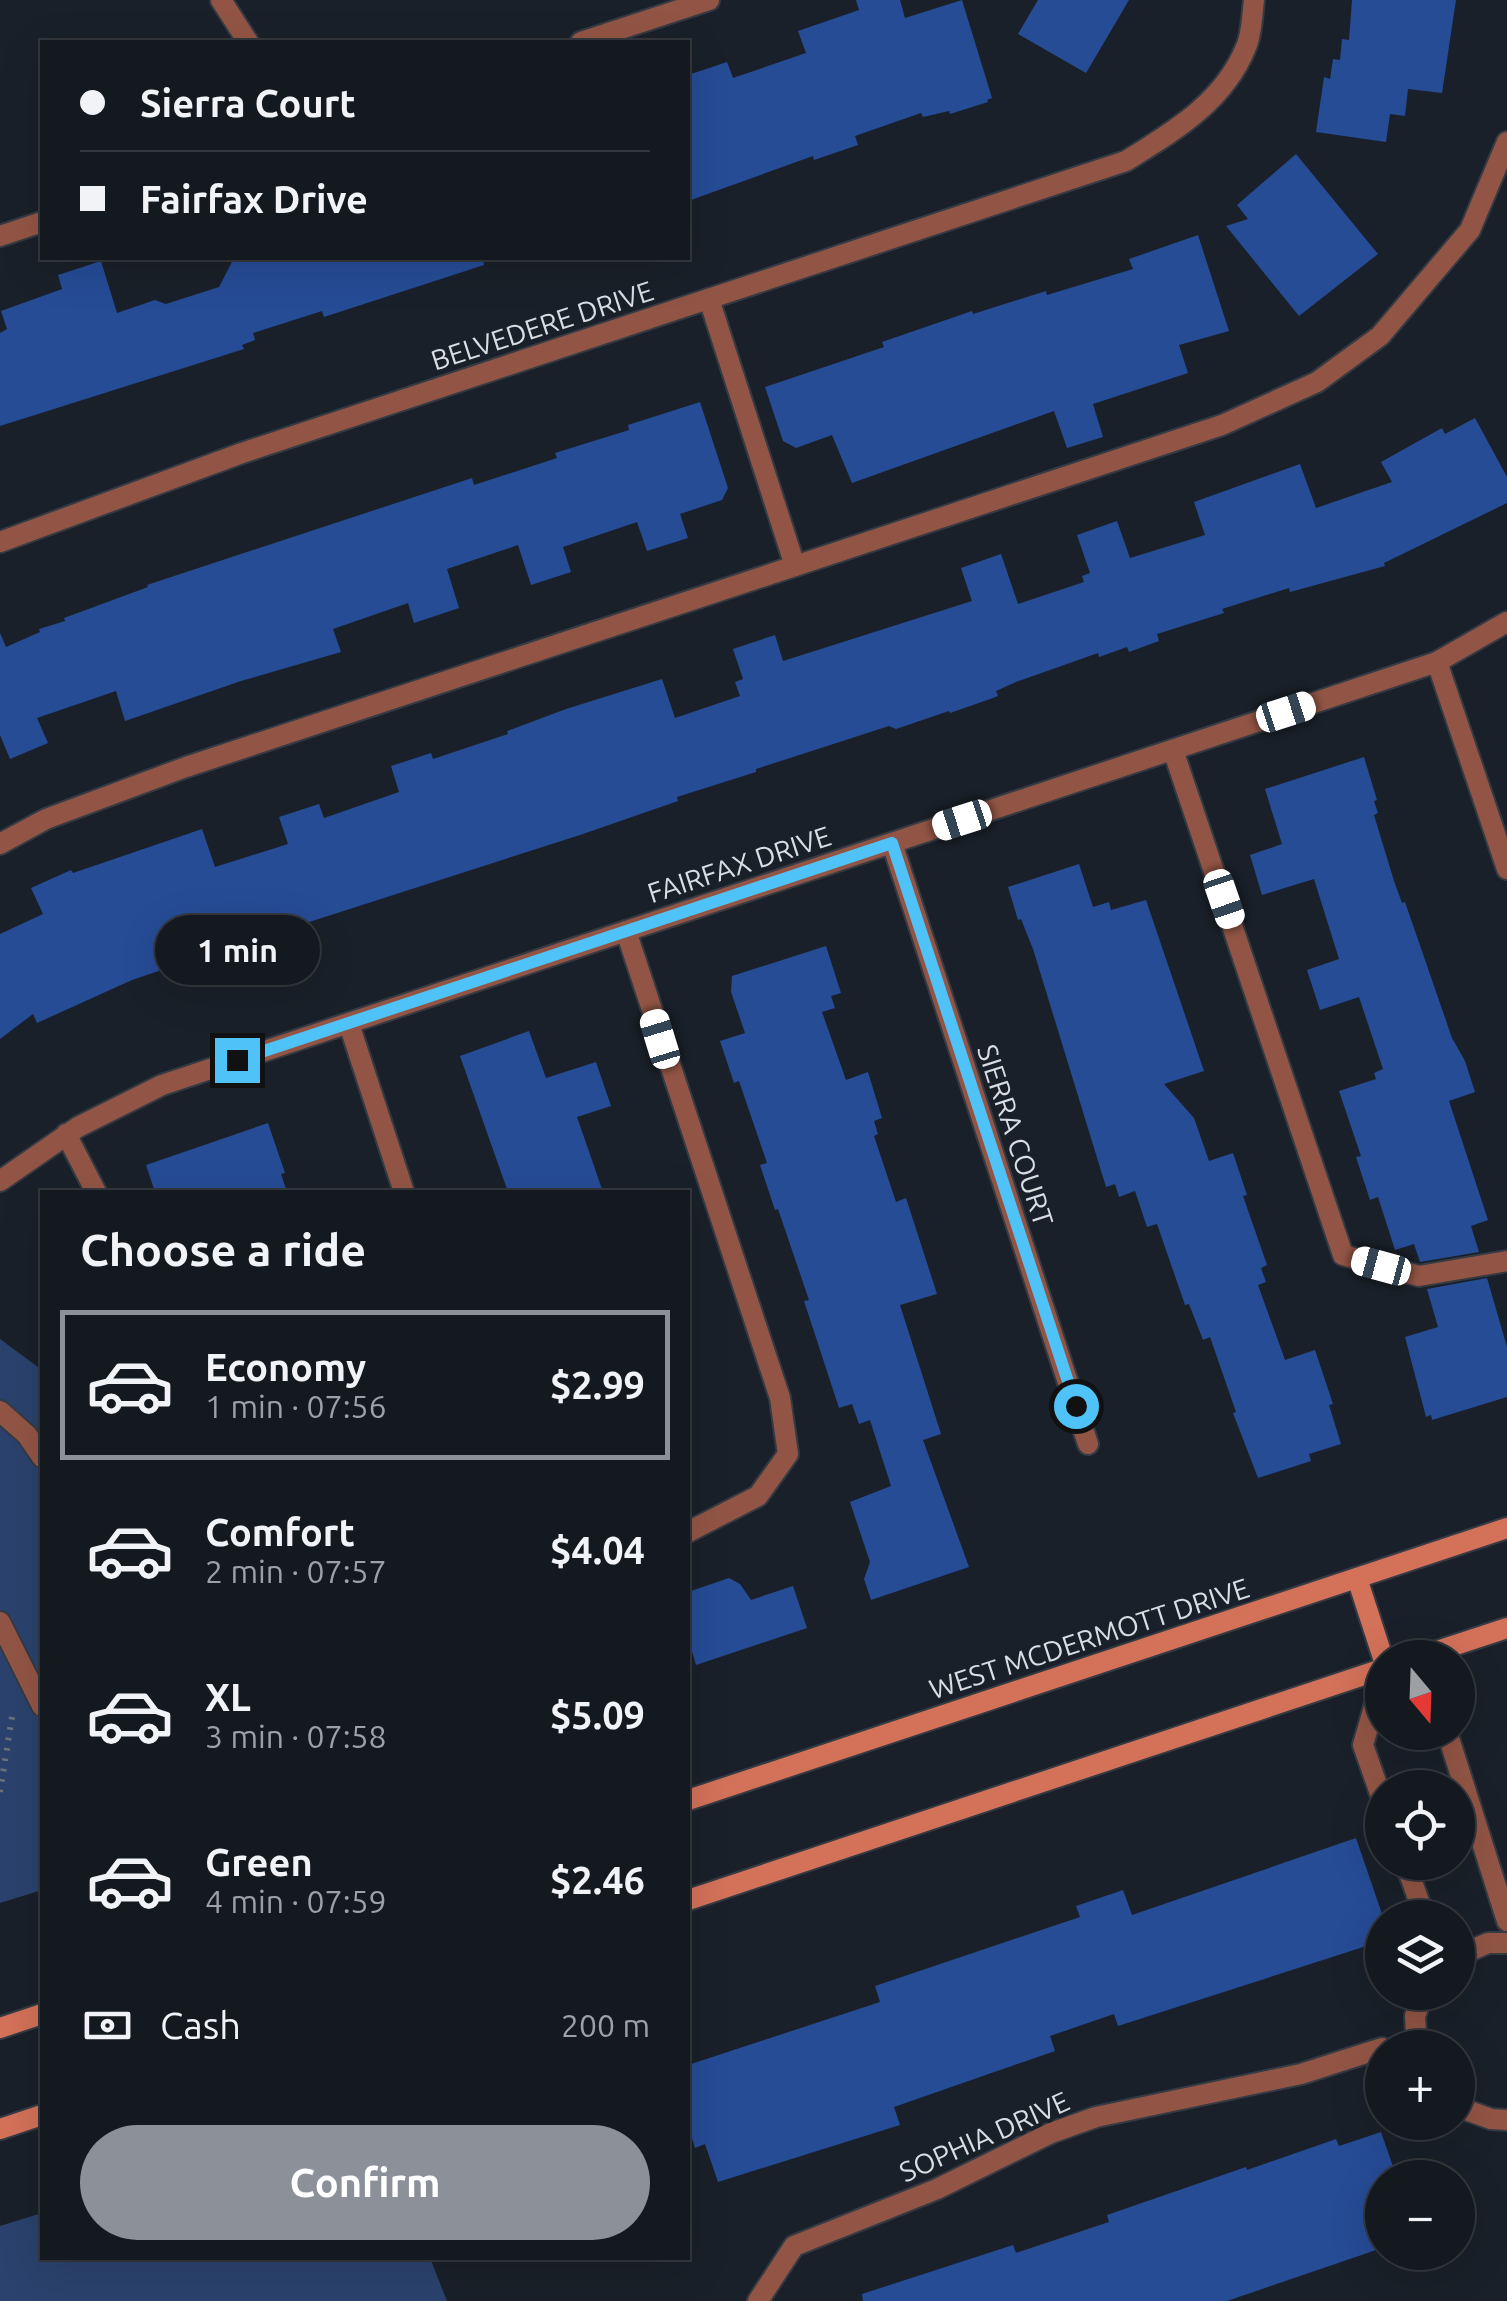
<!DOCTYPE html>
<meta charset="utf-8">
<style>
:root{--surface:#14181f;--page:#21252c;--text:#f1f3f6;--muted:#9da0a4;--line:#33373d;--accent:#8c9099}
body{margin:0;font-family:Ubuntu,sans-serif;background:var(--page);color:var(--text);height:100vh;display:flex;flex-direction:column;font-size:38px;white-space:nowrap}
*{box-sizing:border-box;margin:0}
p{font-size:32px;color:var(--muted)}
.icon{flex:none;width:55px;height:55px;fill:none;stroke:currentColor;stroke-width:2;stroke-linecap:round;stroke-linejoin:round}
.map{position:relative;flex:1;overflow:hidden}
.sheet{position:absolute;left:40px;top:1190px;width:650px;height:1070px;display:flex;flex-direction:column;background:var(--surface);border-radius:0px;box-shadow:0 10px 40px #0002,0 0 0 2px var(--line)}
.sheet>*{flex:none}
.hud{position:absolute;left:40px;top:40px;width:650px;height:220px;border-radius:0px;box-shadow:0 10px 40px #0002,0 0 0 2px var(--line);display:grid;align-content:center;height:220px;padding:0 40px;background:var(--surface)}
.needle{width:65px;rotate:161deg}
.fabs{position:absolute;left:1365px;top:1640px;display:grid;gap:20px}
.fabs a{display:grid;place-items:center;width:110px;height:110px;border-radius:50%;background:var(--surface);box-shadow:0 10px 40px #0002,0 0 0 2px var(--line);font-size:50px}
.end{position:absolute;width:45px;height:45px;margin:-22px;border:12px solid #4fc3f7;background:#111;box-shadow:0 0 0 5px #111}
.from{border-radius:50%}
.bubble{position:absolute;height:70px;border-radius:35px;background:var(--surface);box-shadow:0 10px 40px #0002,0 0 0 2px var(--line);font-size:32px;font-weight:700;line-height:70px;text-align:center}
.car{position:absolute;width:30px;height:60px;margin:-30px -15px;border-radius:12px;box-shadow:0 0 8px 2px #0007;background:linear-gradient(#fff 24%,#345 0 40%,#fff 0 76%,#345 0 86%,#fff 0)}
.hud b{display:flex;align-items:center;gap:35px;height:95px;font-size:38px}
.hud b+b{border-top:2px solid var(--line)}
.hud i{width:25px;height:25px;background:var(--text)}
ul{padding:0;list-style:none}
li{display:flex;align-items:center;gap:30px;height:150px;margin:0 20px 15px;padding:0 20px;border:5px solid transparent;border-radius:0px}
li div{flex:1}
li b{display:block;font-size:38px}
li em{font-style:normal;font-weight:700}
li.active{border-color:var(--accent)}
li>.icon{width:90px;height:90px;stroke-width:1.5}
h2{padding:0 40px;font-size:45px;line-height:120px}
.pay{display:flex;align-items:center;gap:25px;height:110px;padding:0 40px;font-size:38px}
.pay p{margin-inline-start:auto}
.primary-button{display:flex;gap:20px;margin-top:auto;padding:20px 40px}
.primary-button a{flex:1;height:115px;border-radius:60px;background:var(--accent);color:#fff;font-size:40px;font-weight:700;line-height:115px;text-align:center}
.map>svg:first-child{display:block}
</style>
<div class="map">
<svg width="1507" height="2301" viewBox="0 0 1507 2301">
<rect width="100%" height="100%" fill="#1a2029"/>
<g fill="#2a426d">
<path d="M 0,1339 L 42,1370 L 42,1890 L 0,1903 Z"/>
<path d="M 42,2213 L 42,2258 L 430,2258 L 447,2301 L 0,2301 L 0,2226 Z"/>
</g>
<g fill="#264c96">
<path d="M 856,0 L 900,0 L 905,18 L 962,0 L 992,98 L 987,100 L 988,102 L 950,114 L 949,111 L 923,117 L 921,113 L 855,136 L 858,145 L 814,160 L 813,156 L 688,201 L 688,75 L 727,62 L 733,78 L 806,53 L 798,31 L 859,10 Z"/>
<path d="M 1038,0 L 1129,0 L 1086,73 L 1018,34 Z"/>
<path d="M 1352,0 L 1456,0 L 1442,93 L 1408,89 L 1405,116 L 1390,114 L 1386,142 L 1316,132 L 1324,77 L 1330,79 L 1333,59 L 1340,60 L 1342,39 L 1349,40 Z"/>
<path d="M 1296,154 L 1378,254 L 1299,316 L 1226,226 L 1248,219 L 1237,205 Z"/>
<path d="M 1198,235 L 1229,331 L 1179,345 L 1188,373 L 1093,404 L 1103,437 L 1067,448 L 1054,411 L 852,483 L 832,435 L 796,448 L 783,441 L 765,387 L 884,347 L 882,342 L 972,311 L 973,314 L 1046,291 L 1047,295 L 1133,269 L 1129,259 Z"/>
<path d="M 234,258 L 483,258 L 484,265 L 324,317 L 322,311 L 253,333 L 255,340 L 242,345 L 244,349 L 0,426 L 0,333 L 7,329 L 1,311 L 62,289 L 58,275 L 101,261 L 117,313 L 155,300 L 166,304 L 219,287 Z"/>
<path d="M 700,402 L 728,488 L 722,500 L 680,514 L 688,538 L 647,551 L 637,522 L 563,547 L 571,572 L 531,585 L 518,545 L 447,569 L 459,608 L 414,623 L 408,603 L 333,629 L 341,652 L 241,681 L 125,721 L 116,691 L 37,718 L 48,743 L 10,759 L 0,735 L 0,633 L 6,647 L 40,632 L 39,629 L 65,621 L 64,618 L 148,587 L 147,585 L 472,478 L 474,485 L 557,458 L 555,453 L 629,430 L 628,425 Z"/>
<path d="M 1475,418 L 1507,477 L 1507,503 L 1384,563 L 1385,566 L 1290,592 L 1289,588 L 1222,609 L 1224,613 L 1157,634 L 1159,641 L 1129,652 L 1127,647 L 1099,657 L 1098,653 L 1016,682 L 996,691 L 998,696 L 993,698 L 950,713 L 949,711 L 896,729 L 889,726 L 756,769 L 756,772 L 677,797 L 678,801 L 580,835 L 200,957 L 132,980 L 37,1023 L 33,1014 L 0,1039 L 0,934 L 43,914 L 31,888 L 71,870 L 73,873 L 202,829 L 215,867 L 288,844 L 279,817 L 319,804 L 324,818 L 399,792 L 391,766 L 431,753 L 433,759 L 508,734 L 507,731 L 566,709 L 662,679 L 675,718 L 740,696 L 735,682 L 743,679 L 733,649 L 775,635 L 783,661 L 972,601 L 961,568 L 1001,554 L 1018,604 L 1084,582 L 1082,576 L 1090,573 L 1077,535 L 1117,521 L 1130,558 L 1205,535 L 1194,502 L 1300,464 L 1316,508 L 1392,482 L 1381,462 L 1442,428 L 1445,434 Z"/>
<path d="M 1364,757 L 1377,800 L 1374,801 L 1378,813 L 1374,815 L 1394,881 L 1402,903 L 1405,902 L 1452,1038 L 1465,1061 L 1475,1092 L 1449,1101 L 1488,1220 L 1471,1226 L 1479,1252 L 1420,1262 L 1414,1244 L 1395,1250 L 1378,1197 L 1370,1200 L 1356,1157 L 1361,1156 L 1339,1091 L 1376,1079 L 1374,1073 L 1383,1069 L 1359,997 L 1320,1010 L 1307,970 L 1339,959 L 1314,879 L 1262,895 L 1250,855 L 1282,844 L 1265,789 Z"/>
<path d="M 1079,864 L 1093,907 L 1109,902 L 1111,910 L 1146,900 L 1204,1071 L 1164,1084 L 1194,1118 L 1209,1161 L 1233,1153 L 1247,1195 L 1243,1196 L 1267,1265 L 1261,1268 L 1266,1282 L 1258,1285 L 1285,1360 L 1315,1350 L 1333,1404 L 1329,1405 L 1341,1444 L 1309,1454 L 1311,1461 L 1258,1478 L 1233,1413 L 1236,1412 L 1210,1337 L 1203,1340 L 1189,1304 L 1185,1305 L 1157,1224 L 1147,1227 L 1135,1191 L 1119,1197 L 1115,1184 L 1106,1187 L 1033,949 L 1021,919 L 1018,920 L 1008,887 Z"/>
<path d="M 826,946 L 841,993 L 831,996 L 835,1008 L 822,1012 L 846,1080 L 868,1072 L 882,1118 L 874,1121 L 878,1134 L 874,1136 L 896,1202 L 906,1198 L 937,1294 L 900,1305 L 941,1434 L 923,1440 L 969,1567 L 871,1600 L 864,1579 L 870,1562 L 850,1502 L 891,1486 L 870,1420 L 859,1424 L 852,1404 L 839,1408 L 804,1301 L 809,1300 L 778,1209 L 775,1210 L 760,1165 L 767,1163 L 739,1081 L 734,1083 L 720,1041 L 745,1033 L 731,992 L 732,976 Z"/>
<path d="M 529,1031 L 546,1078 L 596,1062 L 611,1106 L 577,1117 L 603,1192 L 508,1192 L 460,1056 Z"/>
<path d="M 268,1123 L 285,1173 L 281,1174 L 287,1192 L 155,1192 L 146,1165 Z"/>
<path d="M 1487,1278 L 1507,1347 L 1507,1397 L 1432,1420 L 1431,1415 L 1426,1417 L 1405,1337 L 1438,1327 L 1427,1289 Z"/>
<path d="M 729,1578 L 740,1584 L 751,1600 L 793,1586 L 807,1628 L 696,1665 L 688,1638 L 688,1592 Z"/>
<path d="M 1356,1838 L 1382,1914 L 1382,1941 L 1118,2026 L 1114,2014 L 1050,2036 L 1055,2051 L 894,2107 L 900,2125 L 718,2182 L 705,2144 L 695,2148 L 688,2125 L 688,2065 L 880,2002 L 875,1986 L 1080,1917 L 1076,1906 L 1123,1890 L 1132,1915 Z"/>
<path d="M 1381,2132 L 1397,2178 L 1382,2178 L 1382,2248 L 1227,2301 L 863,2301 L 862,2294 L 1013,2245 L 1016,2253 L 1109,2222 L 1107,2215 L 1246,2167 L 1247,2170 L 1336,2139 L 1339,2146 Z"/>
</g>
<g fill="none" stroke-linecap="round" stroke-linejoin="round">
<g stroke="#353a43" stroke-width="24">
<g id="lane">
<path d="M 221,0 L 248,42"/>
<path d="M 581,42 L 709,0"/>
<path d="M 0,236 L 42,222"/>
<path d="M 709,299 L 795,566"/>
<path d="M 1173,750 L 1343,1255 L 1419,1276 L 1507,1261"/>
<path d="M 0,844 L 46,819 L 186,767 L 1222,425 L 1317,382 L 1380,336 L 1470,230 L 1507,142"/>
<path d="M 626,931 L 780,1398 L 788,1454 L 758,1496 L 688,1532"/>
<path d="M 66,1134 L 96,1192"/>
</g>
</g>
<g stroke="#353a43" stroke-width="24">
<g id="street">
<path d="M 0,542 L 242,453 L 1126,161 C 1174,131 1224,102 1246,47 C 1252,34 1252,15 1254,0"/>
<path d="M 1437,662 L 1507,869"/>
<path d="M 892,843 L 1088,1444"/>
<path d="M 349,1024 L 404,1192"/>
<path d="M 0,1181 L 78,1127 L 162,1085 L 1437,662 L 1507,622"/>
<path d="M 0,1411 L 27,1435 L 42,1457"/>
<path d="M 0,1622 L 42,1706"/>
<path d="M 1382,1679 L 1363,1745 L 1382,1799"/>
<path d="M 1447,1732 L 1507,1921"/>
<path d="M 1405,1862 L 1425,1918"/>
<path d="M 1458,1956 L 1488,1943 L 1507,1943"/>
<path d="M 1417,2048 L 1415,2016 L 1424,1992"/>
<path d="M 1458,2107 L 1491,2119 L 1507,2120"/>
<path d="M 758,2301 L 794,2246 L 937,2189 L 1051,2133 L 1096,2117 L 1301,2074 L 1382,2048"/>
</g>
</g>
<g stroke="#353a43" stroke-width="24">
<g id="secondary">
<path d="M 1357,1578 L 1383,1658"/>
<path d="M 1416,1658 L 1507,1628"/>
<path d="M 688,1800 L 1507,1528"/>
<path d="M 688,1900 L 1382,1669"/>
<path d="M 0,2028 L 42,2014"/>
<path d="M 0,2129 L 42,2115"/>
</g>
</g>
<path stroke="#6d727a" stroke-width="6" stroke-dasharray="2.5 8" stroke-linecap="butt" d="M 0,1792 L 12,1717"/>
<use href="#lane" stroke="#925545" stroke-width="20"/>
<use href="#street" stroke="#925545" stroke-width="20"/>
<use href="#secondary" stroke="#d37159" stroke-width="20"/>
</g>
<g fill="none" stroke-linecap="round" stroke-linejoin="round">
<path stroke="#4fc3f7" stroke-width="12" d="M 237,1060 L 892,843 L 1076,1406"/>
</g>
<g text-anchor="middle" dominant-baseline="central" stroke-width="8" stroke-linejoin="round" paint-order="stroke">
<g font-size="28" fill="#d9dde4" stroke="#1a2029">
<text transform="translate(542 325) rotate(-18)">BELVEDERE DRIVE</text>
<text transform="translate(739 864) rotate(-18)">FAIRFAX DRIVE</text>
<text transform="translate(1016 1135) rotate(72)">SIERRA COURT</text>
<text transform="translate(1089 1638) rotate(-18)">WEST MCDERMOTT DRIVE</text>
<text transform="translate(984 2136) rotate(-24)">SOPHIA DRIVE</text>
</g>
</g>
</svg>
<div class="fabs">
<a><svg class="needle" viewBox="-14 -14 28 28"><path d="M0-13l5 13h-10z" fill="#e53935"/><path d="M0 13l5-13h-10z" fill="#9da0a4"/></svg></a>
<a><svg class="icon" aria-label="locate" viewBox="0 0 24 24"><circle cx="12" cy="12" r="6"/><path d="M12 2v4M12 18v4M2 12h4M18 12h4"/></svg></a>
<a><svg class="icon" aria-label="layers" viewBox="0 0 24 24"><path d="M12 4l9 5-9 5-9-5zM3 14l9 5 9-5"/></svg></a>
<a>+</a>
<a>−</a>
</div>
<i class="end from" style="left:1076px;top:1406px"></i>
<i class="end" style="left:237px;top:1060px"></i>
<div class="bubble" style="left:155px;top:915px;width:165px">1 min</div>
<i class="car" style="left:1286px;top:712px;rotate:72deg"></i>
<i class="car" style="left:962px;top:820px;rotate:252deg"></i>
<i class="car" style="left:1224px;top:899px;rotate:161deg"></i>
<i class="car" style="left:660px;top:1039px;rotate:343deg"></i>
<i class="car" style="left:1381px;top:1266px;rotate:285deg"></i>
<div class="hud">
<b><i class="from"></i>Sierra Court</b>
<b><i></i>Fairfax Drive</b>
</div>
<section class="sheet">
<h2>Choose a ride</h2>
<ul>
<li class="active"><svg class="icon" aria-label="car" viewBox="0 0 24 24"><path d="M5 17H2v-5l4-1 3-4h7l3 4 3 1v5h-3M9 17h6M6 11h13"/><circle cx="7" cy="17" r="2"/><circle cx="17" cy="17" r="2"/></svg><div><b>Economy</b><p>1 min · 07:56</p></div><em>$2.99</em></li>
<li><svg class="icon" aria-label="car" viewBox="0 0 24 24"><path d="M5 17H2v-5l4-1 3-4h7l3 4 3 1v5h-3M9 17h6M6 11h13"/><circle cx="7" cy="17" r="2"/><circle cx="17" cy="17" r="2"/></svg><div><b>Comfort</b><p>2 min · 07:57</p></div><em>$4.04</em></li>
<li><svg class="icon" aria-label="car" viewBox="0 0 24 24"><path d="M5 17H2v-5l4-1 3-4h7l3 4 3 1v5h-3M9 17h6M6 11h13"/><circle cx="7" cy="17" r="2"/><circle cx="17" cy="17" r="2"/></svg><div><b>XL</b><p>3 min · 07:58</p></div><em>$5.09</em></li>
<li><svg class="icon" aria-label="car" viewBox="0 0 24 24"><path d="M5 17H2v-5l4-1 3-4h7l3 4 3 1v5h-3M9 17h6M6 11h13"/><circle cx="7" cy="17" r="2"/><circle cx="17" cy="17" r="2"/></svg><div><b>Green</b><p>4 min · 07:59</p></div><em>$2.46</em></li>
</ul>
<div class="pay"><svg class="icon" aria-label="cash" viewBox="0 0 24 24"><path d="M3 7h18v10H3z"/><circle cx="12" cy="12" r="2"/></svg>Cash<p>200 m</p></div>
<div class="primary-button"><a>Confirm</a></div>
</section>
</div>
